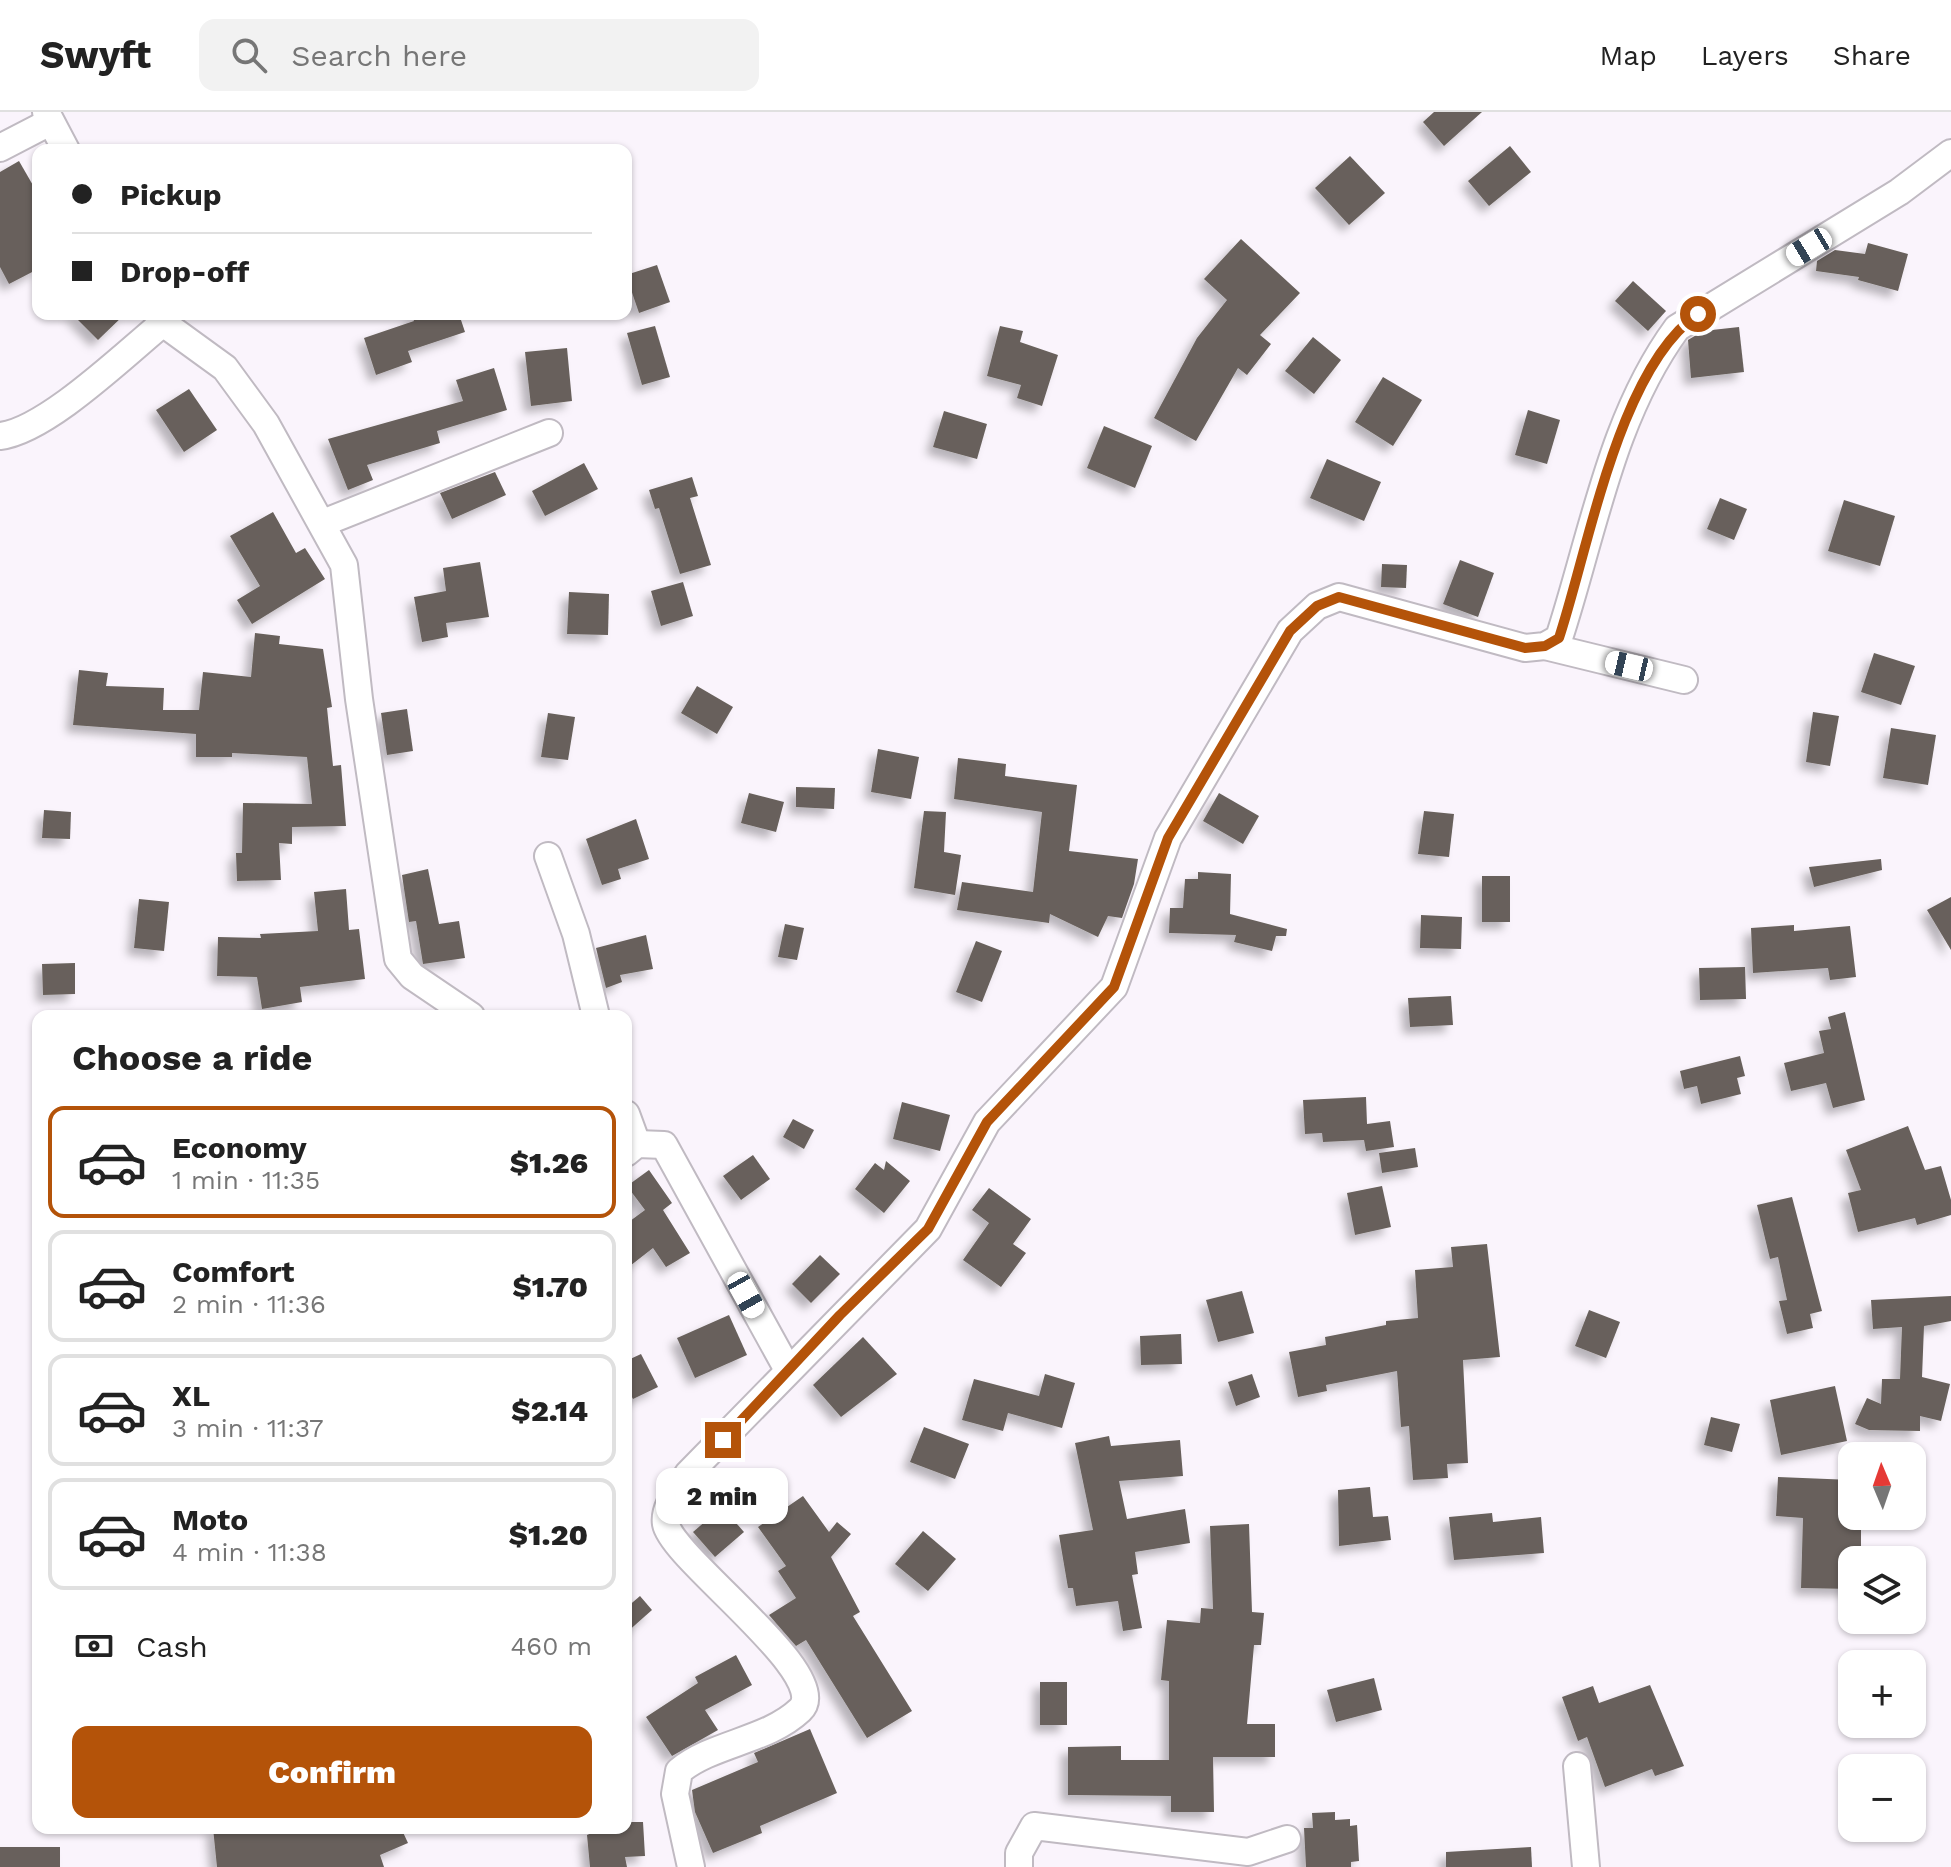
<!DOCTYPE html>
<meta charset="utf-8">
<style>
:root{--surface:#fff;--page:#f2f2f2;--text:#222;--muted:#767676;--line:#e0e0e0;--accent:#b45309}
body{margin:0;font-family:"Work Sans",sans-serif;background:var(--page);color:var(--text);height:100vh;display:flex;flex-direction:column;font-size:30px;white-space:nowrap}
*{box-sizing:border-box;margin:0}
p{font-size:26px;color:var(--muted)}
.icon{flex:none;width:44px;height:44px;fill:none;stroke:currentColor;stroke-width:2;stroke-linecap:round;stroke-linejoin:round}
.map{position:relative;flex:1;overflow:hidden}
.panel{position:absolute;left:32px;top:898px;width:600px;height:824px;display:flex;flex-direction:column;background:var(--surface);border-radius:16px;box-shadow:0 2px 6px #0004}
.panel>*{flex:none}
.hud{position:absolute;left:32px;top:32px;width:600px;height:176px;border-radius:16px;box-shadow:0 2px 6px #0004;display:grid;align-content:center;height:176px;padding:0 40px;background:var(--surface)}
.needle{width:52px;rotate:358deg}
.tools{position:absolute;left:1838px;top:1330px;display:grid;gap:16px}
.tools a{display:grid;place-items:center;width:88px;height:88px;border-radius:16px;background:var(--surface);box-shadow:0 2px 6px #0004;font-size:40px}
.end{position:absolute;width:36px;height:36px;margin:-18px;border:10px solid #b45309;background:#fff;box-shadow:0 0 0 4px #fff}
.from{border-radius:50%}
.bubble{position:absolute;height:56px;border-radius:16px;background:var(--surface);box-shadow:0 2px 6px #0004;font-size:26px;font-weight:800;line-height:56px;text-align:center}
.car{position:absolute;width:24px;height:48px;margin:-24px -12px;border-radius:10px;box-shadow:0 0 6px 2px #0007;background:linear-gradient(#fff 24%,#345 0 40%,#fff 0 76%,#345 0 86%,#fff 0)}
.hud b{display:flex;align-items:center;gap:28px;height:76px;font-size:30px}
.hud b+b{border-top:2px solid var(--line)}
.hud i{width:20px;height:20px;background:var(--text)}
ul{padding:0;list-style:none}
li{display:flex;align-items:center;gap:24px;height:112px;margin:0 16px 12px;padding:0 24px;border:4px solid var(--line);border-radius:16px}
li div{flex:1}
li b{display:block;font-size:30px}
li em{font-style:normal;font-weight:800}
li.current{border-color:var(--accent)}
li>.icon{width:72px;height:72px;stroke-width:1.5}
h2{padding:0 40px;font-size:36px;line-height:96px}
.pay{display:flex;align-items:center;gap:20px;height:88px;padding:0 40px;font-size:30px}
.pay p{margin-inline-start:auto}
.cta{display:flex;gap:16px;margin-top:auto;padding:16px 40px}
.cta a{flex:1;height:92px;border-radius:16px;background:var(--accent);color:#fff;font-size:32px;font-weight:800;line-height:92px;text-align:center}
header{display:flex;align-items:center;gap:48px;box-sizing:border-box;height:112px;padding:0 40px;background:var(--surface);border-bottom:2px solid var(--line)}
header strong{font-size:38px}
nav{display:flex;gap:44px;margin-inline-start:auto;font-size:28px}
.search{width:560px;height:72px;background:var(--page);display:flex;align-items:center;gap:20px;box-sizing:border-box;padding:0 28px;border-radius:16px;color:var(--muted);font-size:30px}
.map>svg:first-child{display:block}
</style>
<header>
<strong>Swyft</strong>
<div class="search"><svg class="icon" aria-label="search" viewBox="0 0 24 24"><circle cx="10" cy="10" r="6"/><path d="M15 15l6 6"/></svg>Search here</div>
<nav><a>Map</a><a>Layers</a><a>Share</a></nav>
</header>
<div class="map">
<svg width="1951" height="1755" viewBox="0 0 1951 1755">
<defs>
<filter id="shadow"><feDropShadow dx="-7" dy="7" stdDeviation="4" flood-color="#0004"/></filter>
</defs>
<rect width="100%" height="100%" fill="#faf4fc"/>
<g fill="#68615b" filter="url(#shadow)">
<path d="M 1434,0 L 1482,0 L 1444,34 L 1423,10 Z"/>
<path d="M 1510,34 L 1531,60 L 1489,94 L 1468,69 Z"/>
<path d="M 1350,44 L 1385,81 L 1349,113 L 1315,76 Z"/>
<path d="M 19,49 L 38,82 L 38,157 L 9,172 L 0,155 L 0,60 Z"/>
<path d="M 1241,127 L 1300,181 L 1260,223 L 1271,232 L 1247,263 L 1238,256 L 1196,329 L 1154,306 L 1197,226 L 1227,188 L 1204,167 Z"/>
<path d="M 1868,131 L 1908,142 L 1898,179 L 1858,168 L 1859,165 L 1816,159 L 1817,149 L 1835,138 L 1865,142 Z"/>
<path d="M 657,153 L 670,190 L 639,201 L 626,163 Z"/>
<path d="M 1633,169 L 1666,199 L 1648,219 L 1615,189 Z"/>
<path d="M 72,202 L 125,202 L 98,228 Z"/>
<path d="M 411,202 L 459,202 L 465,220 L 408,239 L 412,250 L 376,263 L 364,226 L 414,209 Z"/>
<path d="M 655,214 L 670,265 L 642,273 L 627,221 Z"/>
<path d="M 1000,214 L 1023,219 L 1020,230 L 1058,243 L 1042,294 L 1017,286 L 1021,273 L 987,264 Z"/>
<path d="M 1739,215 L 1744,260 L 1691,266 L 1688,228 L 1703,219 Z"/>
<path d="M 1313,225 L 1341,248 L 1314,282 L 1285,259 Z"/>
<path d="M 567,236 L 572,289 L 531,294 L 525,240 Z"/>
<path d="M 494,256 L 507,298 L 437,319 L 440,331 L 367,353 L 373,368 L 348,378 L 328,327 L 463,289 L 456,268 Z"/>
<path d="M 1383,265 L 1422,288 L 1393,334 L 1355,310 Z"/>
<path d="M 189,277 L 217,318 L 184,340 L 156,298 Z"/>
<path d="M 1528,298 L 1560,308 L 1547,352 L 1515,343 Z"/>
<path d="M 944,299 L 987,312 L 977,347 L 933,335 Z"/>
<path d="M 1104,314 L 1152,334 L 1135,376 L 1087,356 Z"/>
<path d="M 1327,347 L 1381,370 L 1364,409 L 1310,386 Z"/>
<path d="M 584,351 L 598,377 L 545,404 L 532,379 Z"/>
<path d="M 495,360 L 506,383 L 452,407 L 440,381 Z"/>
<path d="M 692,365 L 698,384 L 690,386 L 711,453 L 680,462 L 659,396 L 655,397 L 649,378 Z"/>
<path d="M 1720,386 L 1747,397 L 1734,428 L 1707,417 Z"/>
<path d="M 1844,388 L 1895,404 L 1880,454 L 1828,439 Z"/>
<path d="M 273,400 L 296,441 L 305,436 L 325,467 L 252,512 L 237,488 L 260,474 L 230,424 Z"/>
<path d="M 1460,448 L 1494,461 L 1478,505 L 1443,492 Z"/>
<path d="M 480,450 L 489,505 L 446,511 L 448,525 L 422,530 L 414,485 L 446,479 L 443,456 Z"/>
<path d="M 1382,452 L 1407,453 L 1406,476 L 1381,475 Z"/>
<path d="M 683,470 L 693,504 L 661,514 L 651,479 Z"/>
<path d="M 569,480 L 609,482 L 608,523 L 567,522 Z"/>
<path d="M 255,521 L 280,524 L 279,532 L 323,537 L 332,595 L 327,596 L 333,654 L 341,653 L 346,714 L 292,715 L 292,732 L 279,731 L 281,768 L 237,769 L 236,741 L 242,741 L 243,691 L 312,692 L 307,645 L 232,641 L 232,645 L 196,645 L 196,622 L 73,613 L 79,558 L 108,561 L 106,574 L 164,576 L 163,598 L 199,598 L 203,560 L 251,565 Z"/>
<path d="M 1874,541 L 1915,554 L 1901,593 L 1861,580 Z"/>
<path d="M 697,574 L 733,595 L 717,622 L 681,601 Z"/>
<path d="M 407,597 L 413,639 L 387,643 L 381,601 Z"/>
<path d="M 1813,600 L 1839,604 L 1830,654 L 1806,650 Z"/>
<path d="M 548,601 L 575,605 L 568,648 L 541,645 Z"/>
<path d="M 1891,616 L 1936,623 L 1928,673 L 1883,666 Z"/>
<path d="M 878,637 L 919,645 L 911,687 L 871,680 Z"/>
<path d="M 958,646 L 1006,652 L 1005,664 L 1077,673 L 1069,739 L 1138,747 L 1134,772 L 1122,806 L 1108,804 L 1098,825 L 1050,802 L 1049,811 L 957,798 L 962,770 L 1033,780 L 1042,700 L 954,687 Z"/>
<path d="M 796,675 L 835,676 L 834,697 L 796,695 Z"/>
<path d="M 749,681 L 784,690 L 776,720 L 741,711 Z"/>
<path d="M 1219,681 L 1259,704 L 1243,732 L 1203,709 Z"/>
<path d="M 44,698 L 71,700 L 70,727 L 42,726 Z"/>
<path d="M 924,699 L 946,700 L 944,740 L 961,743 L 955,783 L 914,776 Z"/>
<path d="M 1424,699 L 1454,702 L 1449,745 L 1418,742 Z"/>
<path d="M 636,707 L 649,747 L 618,757 L 621,767 L 602,773 L 586,727 Z"/>
<path d="M 1881,747 L 1882,758 L 1814,775 L 1809,755 Z"/>
<path d="M 428,757 L 439,812 L 459,809 L 465,846 L 423,852 L 416,809 L 409,810 L 402,763 Z"/>
<path d="M 1198,760 L 1231,762 L 1230,802 L 1287,817 L 1286,824 L 1276,824 L 1272,839 L 1234,830 L 1236,823 L 1169,821 L 1170,796 L 1183,796 L 1185,767 L 1198,767 Z"/>
<rect x="1482" y="764" width="28" height="46"/>
<path d="M 346,777 L 349,818 L 359,817 L 365,867 L 300,875 L 302,890 L 262,897 L 257,865 L 217,864 L 218,825 L 261,826 L 260,822 L 318,819 L 314,780 Z"/>
<path d="M 1951,785 L 1951,838 L 1927,798 Z"/>
<path d="M 139,787 L 169,790 L 164,839 L 134,836 Z"/>
<path d="M 1421,803 L 1462,805 L 1461,837 L 1420,836 Z"/>
<path d="M 785,812 L 804,816 L 797,848 L 778,845 Z"/>
<path d="M 1794,813 L 1794,819 L 1850,814 L 1856,865 L 1830,868 L 1828,856 L 1753,861 L 1751,816 Z"/>
<path d="M 646,823 L 653,857 L 620,863 L 622,870 L 606,876 L 596,836 Z"/>
<path d="M 976,829 L 1002,839 L 982,890 L 956,880 Z"/>
<path d="M 75,851 L 75,882 L 43,883 L 42,852 Z"/>
<path d="M 1745,855 L 1746,887 L 1700,888 L 1699,856 Z"/>
<path d="M 1451,884 L 1453,913 L 1410,915 L 1408,886 Z"/>
<path d="M 1845,900 L 1865,988 L 1833,996 L 1826,971 L 1791,979 L 1784,951 L 1824,941 L 1819,919 L 1831,917 L 1828,905 Z"/>
<path d="M 1740,944 L 1745,964 L 1737,966 L 1741,982 L 1701,992 L 1697,974 L 1684,977 L 1680,959 Z"/>
<path d="M 1366,985 L 1367,1012 L 1390,1009 L 1394,1035 L 1366,1039 L 1364,1028 L 1323,1030 L 1322,1021 L 1305,1022 L 1303,988 Z"/>
<path d="M 902,990 L 950,1003 L 940,1039 L 893,1027 Z"/>
<path d="M 793,1007 L 814,1018 L 804,1037 L 783,1025 Z"/>
<path d="M 1908,1014 L 1925,1058 L 1941,1054 L 1951,1088 L 1951,1103 L 1917,1113 L 1915,1106 L 1858,1120 L 1848,1081 L 1861,1078 L 1846,1038 Z"/>
<path d="M 1415,1036 L 1418,1055 L 1382,1061 L 1379,1041 Z"/>
<path d="M 753,1043 L 770,1067 L 741,1088 L 723,1064 Z"/>
<path d="M 886,1049 L 910,1069 L 884,1101 L 855,1077 L 875,1051 L 884,1058 Z"/>
<path d="M 649,1058 L 672,1091 L 663,1098 L 690,1141 L 666,1155 L 653,1136 L 626,1157 L 626,1112 L 645,1098 L 627,1074 Z"/>
<path d="M 1382,1074 L 1391,1115 L 1355,1123 L 1347,1081 Z"/>
<path d="M 989,1076 L 1031,1107 L 1013,1132 L 1026,1141 L 1001,1175 L 963,1148 L 989,1111 L 972,1098 Z"/>
<path d="M 1792,1085 L 1822,1199 L 1810,1202 L 1813,1216 L 1787,1222 L 1779,1189 L 1787,1188 L 1778,1145 L 1770,1147 L 1757,1093 Z"/>
<path d="M 1487,1132 L 1500,1245 L 1463,1248 L 1468,1351 L 1447,1352 L 1448,1366 L 1413,1368 L 1409,1314 L 1401,1315 L 1397,1259 L 1326,1273 L 1327,1279 L 1298,1285 L 1289,1240 L 1326,1233 L 1325,1225 L 1386,1213 L 1386,1209 L 1418,1206 L 1415,1158 L 1453,1155 L 1451,1135 Z"/>
<path d="M 820,1143 L 840,1162 L 811,1191 L 792,1172 Z"/>
<path d="M 1242,1179 L 1254,1221 L 1218,1230 L 1206,1188 Z"/>
<path d="M 1951,1184 L 1951,1209 L 1924,1214 L 1922,1265 L 1950,1272 L 1941,1309 L 1920,1304 L 1920,1319 L 1869,1318 L 1855,1312 L 1867,1286 L 1881,1292 L 1882,1267 L 1900,1267 L 1902,1215 L 1873,1217 L 1871,1188 Z"/>
<path d="M 1589,1198 L 1620,1210 L 1606,1246 L 1575,1234 Z"/>
<path d="M 729,1203 L 747,1243 L 695,1266 L 677,1226 Z"/>
<path d="M 1181,1222 L 1182,1252 L 1141,1253 L 1140,1224 Z"/>
<path d="M 863,1225 L 897,1262 L 841,1305 L 813,1273 Z"/>
<path d="M 641,1242 L 658,1275 L 633,1287 L 626,1274 L 626,1249 Z"/>
<path d="M 1045,1262 L 1075,1271 L 1062,1316 L 1008,1301 L 1003,1319 L 962,1308 L 974,1267 L 1039,1284 Z"/>
<path d="M 1252,1262 L 1260,1285 L 1236,1294 L 1228,1270 Z"/>
<path d="M 1835,1274 L 1847,1329 L 1781,1343 L 1770,1288 Z"/>
<path d="M 1711,1305 L 1740,1312 L 1732,1340 L 1704,1333 Z"/>
<path d="M 924,1315 L 969,1332 L 955,1367 L 910,1350 Z"/>
<path d="M 1109,1324 L 1111,1334 L 1180,1328 L 1183,1364 L 1119,1369 L 1127,1407 L 1185,1397 L 1190,1431 L 1135,1440 L 1138,1462 L 1132,1463 L 1142,1516 L 1123,1519 L 1118,1489 L 1076,1494 L 1073,1476 L 1068,1476 L 1059,1423 L 1093,1418 L 1075,1331 Z"/>
<path d="M 1778,1365 L 1852,1368 L 1852,1404 L 1861,1404 L 1861,1448 L 1852,1448 L 1852,1477 L 1801,1476 L 1803,1406 L 1776,1404 Z"/>
<path d="M 1370,1375 L 1373,1405 L 1388,1404 L 1391,1428 L 1339,1434 L 1338,1378 Z"/>
<path d="M 803,1384 L 829,1420 L 837,1410 L 851,1422 L 831,1445 L 860,1500 L 853,1504 L 912,1599 L 867,1626 L 806,1528 L 796,1534 L 769,1503 L 796,1486 L 778,1459 L 786,1454 L 758,1415 Z"/>
<path d="M 722,1395 L 744,1420 L 715,1445 L 693,1420 Z"/>
<path d="M 1492,1401 L 1493,1410 L 1541,1405 L 1544,1441 L 1454,1448 L 1449,1405 Z"/>
<path d="M 1249,1412 L 1252,1500 L 1264,1501 L 1261,1533 L 1254,1533 L 1247,1612 L 1275,1612 L 1275,1645 L 1213,1645 L 1214,1700 L 1171,1700 L 1171,1684 L 1068,1683 L 1068,1635 L 1121,1634 L 1121,1648 L 1169,1648 L 1169,1569 L 1161,1568 L 1167,1508 L 1200,1511 L 1201,1496 L 1213,1497 L 1210,1414 Z"/>
<path d="M 923,1419 L 956,1447 L 928,1479 L 895,1452 Z"/>
<path d="M 640,1484 L 652,1498 L 626,1521 L 626,1496 Z"/>
<path d="M 736,1543 L 752,1573 L 705,1598 L 718,1618 L 672,1644 L 646,1605 L 698,1571 L 695,1565 Z"/>
<path d="M 1374,1566 L 1382,1598 L 1336,1610 L 1327,1578 Z"/>
<rect x="1040" y="1570" width="27" height="43"/>
<path d="M 1650,1573 L 1684,1654 L 1655,1664 L 1652,1657 L 1605,1675 L 1587,1625 L 1578,1629 L 1562,1585 L 1593,1574 L 1599,1591 Z"/>
<path d="M 810,1617 L 837,1681 L 760,1714 L 762,1721 L 713,1741 L 695,1700 L 692,1678 L 758,1650 L 754,1641 Z"/>
<path d="M 1335,1700 L 1335,1708 L 1350,1707 L 1350,1714 L 1357,1713 L 1359,1749 L 1351,1750 L 1351,1755 L 1306,1755 L 1304,1716 L 1313,1716 L 1312,1701 Z"/>
<path d="M 626,1710 L 643,1710 L 645,1744 L 625,1745 L 627,1755 L 590,1755 L 587,1723 L 603,1716 L 626,1716 Z"/>
<path d="M 213,1716 L 401,1716 L 408,1731 L 380,1743 L 384,1755 L 217,1755 Z"/>
<rect x="0" y="1735" width="60" height="20"/>
<path d="M 1531,1735 L 1532,1755 L 1446,1755 L 1446,1740 Z"/>
</g>
<g fill="none" stroke-linecap="round" stroke-linejoin="round">
<g stroke="#c0bac2" stroke-width="30">
<g id="minor">
<path d="M 46,0 L 66,38"/>
<path d="M 0,36 L 50,10"/>
<path d="M 157,202 L 163,211 L 225,256 L 266,312 L 344,453 L 359,587 L 398,847 L 412,864 L 471,904"/>
<path d="M 0,324 C 46,319 125,242 163,211"/>
<path d="M 323,411 L 549,321"/>
<path d="M 1545,534 L 1684,568"/>
<path d="M 548,744 L 576,822 L 596,904"/>
<path d="M 626,1002 L 637,1032"/>
<path d="M 626,1041 L 637,1032 L 664,1033 L 788,1258"/>
<path d="M 1577,1654 L 1586,1755"/>
<path d="M 691,1755 L 675,1682 L 679,1659 C 713,1631 767,1629 800,1598 C 836,1564 672,1447 666,1412 C 663,1395 680,1375 688,1362 L 928,1117 L 987,1010 L 1114,875 L 1168,726 L 1290,519 L 1317,494 L 1339,485 L 1525,536 L 1545,534 L 1559,526 C 1593,422 1611,306 1677,216 L 1899,80 L 1951,41"/>
<path d="M 1019,1755 L 1019,1741 L 1034,1714 L 1248,1740 L 1287,1727"/>
</g>
</g>
<use href="#minor" stroke="#fff" stroke-width="26"/>
</g>
<g fill="none" stroke-linecap="round" stroke-linejoin="round">
<path stroke="#b45309" stroke-width="10" d="M 723,1328 L 840,1203 L 928,1117 L 987,1010 L 1114,875 L 1168,726 L 1290,519 L 1317,494 L 1339,485 L 1525,536 L 1545,534 L 1559,526 C 1589,435 1619,256 1698,202"/>
</g>
</svg>
<div class="tools">
<a><svg class="needle" viewBox="-14 -14 28 28"><path d="M0-13l5 13h-10z" fill="#e53935"/><path d="M0 13l5-13h-10z" fill="#767676"/></svg></a>
<a><svg class="icon" aria-label="layers" viewBox="0 0 24 24"><path d="M12 4l9 5-9 5-9-5zM3 14l9 5 9-5"/></svg></a>
<a>+</a>
<a>−</a>
</div>
<i class="end from" style="left:1698px;top:202px"></i>
<i class="end" style="left:723px;top:1328px"></i>
<div class="bubble" style="left:656px;top:1356px;width:132px">2 min</div>
<i class="car" style="left:1809px;top:135px;rotate:239deg"></i>
<i class="car" style="left:1629px;top:554px;rotate:283deg"></i>
<i class="car" style="left:746px;top:1183px;rotate:151deg"></i>
<div class="hud">
<b><i class="from"></i>Pickup</b>
<b><i></i>Drop-off</b>
</div>
<section class="panel">
<h2>Choose a ride</h2>
<ul>
<li class="current"><svg class="icon" aria-label="car" viewBox="0 0 24 24"><path d="M5 17H2v-5l4-1 3-4h7l3 4 3 1v5h-3M9 17h6M6 11h13"/><circle cx="7" cy="17" r="2"/><circle cx="17" cy="17" r="2"/></svg><div><b>Economy</b><p>1 min · 11:35</p></div><em>$1.26</em></li>
<li><svg class="icon" aria-label="car" viewBox="0 0 24 24"><path d="M5 17H2v-5l4-1 3-4h7l3 4 3 1v5h-3M9 17h6M6 11h13"/><circle cx="7" cy="17" r="2"/><circle cx="17" cy="17" r="2"/></svg><div><b>Comfort</b><p>2 min · 11:36</p></div><em>$1.70</em></li>
<li><svg class="icon" aria-label="car" viewBox="0 0 24 24"><path d="M5 17H2v-5l4-1 3-4h7l3 4 3 1v5h-3M9 17h6M6 11h13"/><circle cx="7" cy="17" r="2"/><circle cx="17" cy="17" r="2"/></svg><div><b>XL</b><p>3 min · 11:37</p></div><em>$2.14</em></li>
<li><svg class="icon" aria-label="car" viewBox="0 0 24 24"><path d="M5 17H2v-5l4-1 3-4h7l3 4 3 1v5h-3M9 17h6M6 11h13"/><circle cx="7" cy="17" r="2"/><circle cx="17" cy="17" r="2"/></svg><div><b>Moto</b><p>4 min · 11:38</p></div><em>$1.20</em></li>
</ul>
<div class="pay"><svg class="icon" aria-label="cash" viewBox="0 0 24 24"><path d="M3 7h18v10H3z"/><circle cx="12" cy="12" r="2"/></svg>Cash<p>460 m</p></div>
<div class="cta"><a>Confirm</a></div>
</section>
</div>
